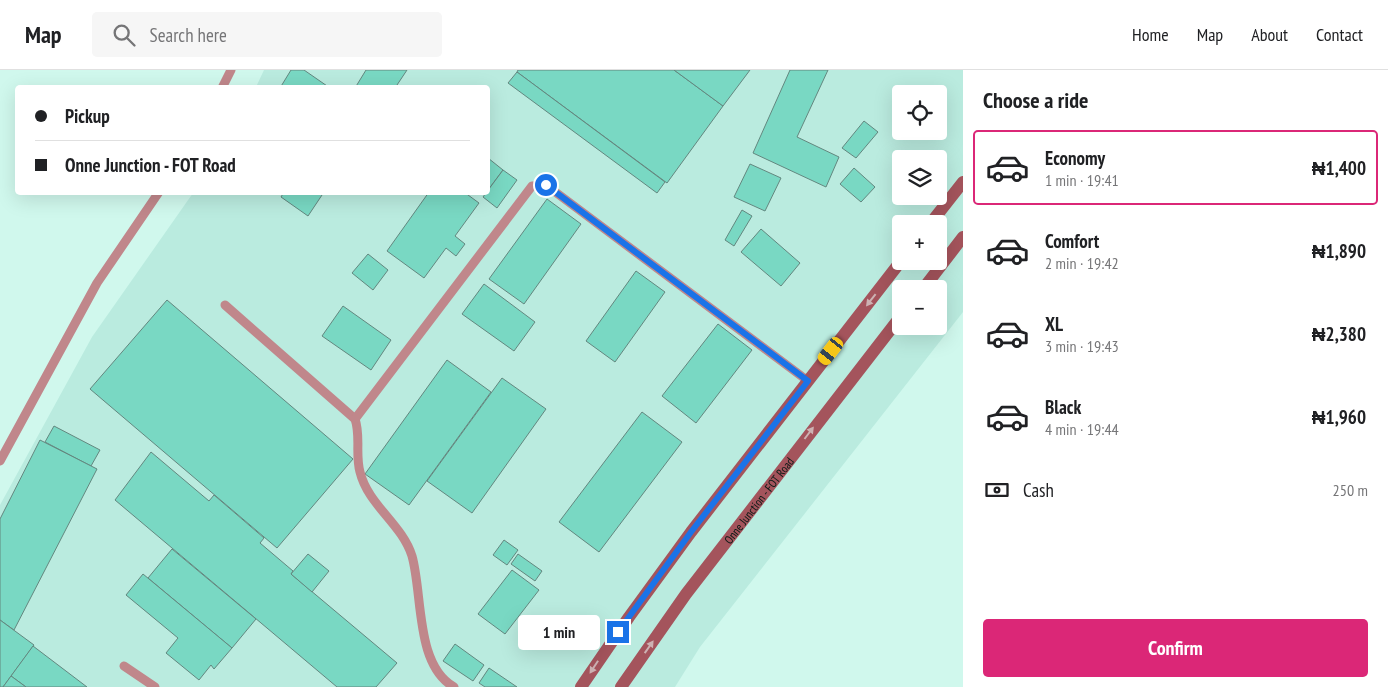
<!DOCTYPE html>
<meta charset="utf-8">
<style>
:root{--surface:#fff;--page:#f6f6f6;--text:#202124;--muted:#757577;--line:#e0e0e0;--accent:#db2777}
body{margin:0;font-family:"PT Sans Narrow",sans-serif;background:var(--page);color:var(--text);height:100vh;display:flex;flex-direction:column;font-size:19px;white-space:nowrap}
*{box-sizing:border-box;margin:0}
p{font-size:16px;color:var(--muted)}
.icon{flex:none;width:28px;height:28px;fill:none;stroke:currentColor;stroke-width:2;stroke-linecap:round;stroke-linejoin:round}
.map{position:relative;flex:1;overflow:hidden}
.drawer{display:flex;flex-direction:column;background:var(--surface);width:425px}
.drawer>*{flex:none}
.hud{position:absolute;left:15px;top:15px;width:475px;height:110px;border-radius:5px;box-shadow:0 5px 20px #0002;display:grid;align-content:center;height:110px;padding:0 20px;background:var(--surface)}
.fabs{position:absolute;left:892px;top:15px;display:grid;gap:10px}
.fabs a{display:grid;place-items:center;width:55px;height:55px;border-radius:5px;background:var(--surface);box-shadow:0 5px 20px #0002;font-size:25px}
.end{position:absolute;width:22px;height:22px;margin:-11px;border:6px solid #1a73e8;background:#fff;box-shadow:0 0 0 2px #fff}
.from{border-radius:50%}
.bubble{position:absolute;height:35px;border-radius:5px;background:var(--surface);box-shadow:0 5px 20px #0002;font-size:16px;font-weight:700;line-height:35px;text-align:center}
.car{position:absolute;width:15px;height:30px;margin:-15px -8px;border-radius:6px;box-shadow:0 0 4px 1px #0007;background:linear-gradient(#f5c518 24%,#345 0 40%,#f5c518 0 76%,#345 0 86%,#f5c518 0)}
.hud b{display:flex;align-items:center;gap:18px;height:48px;font-size:19px}
.hud b+b{border-top:1px solid var(--line)}
.hud i{width:12px;height:12px;background:var(--text)}
ul{padding:0;list-style:none}
li{display:flex;align-items:center;gap:15px;height:75px;margin:0 10px 8px;padding:0 10px;border:2px solid transparent;border-radius:5px}
li div{flex:1}
li b{display:block;font-size:19px}
li em{font-style:normal;font-weight:700}
li.current{border-color:var(--accent)}
li>.icon{width:45px;height:45px;stroke-width:1.5}
h2{padding:0 20px;font-size:22px;line-height:60px}
.pay{display:flex;align-items:center;gap:12px;height:55px;padding:0 20px;font-size:19px}
.pay p{margin-inline-start:auto}
.primary-button{display:flex;gap:10px;margin-top:auto;padding:10px 20px}
.primary-button a{flex:1;height:58px;border-radius:5px;background:var(--accent);color:#fff;font-size:20px;font-weight:700;line-height:58px;text-align:center}
header{display:flex;align-items:center;gap:30px;box-sizing:border-box;height:70px;padding:0 25px;background:var(--surface);border-bottom:1px solid var(--line)}
header strong{font-size:24px}
nav{display:flex;gap:28px;margin-inline-start:auto;font-size:18px}
.search{width:350px;height:45px;background:var(--page);display:flex;align-items:center;gap:12px;box-sizing:border-box;padding:0 18px;border-radius:5px;color:var(--muted);font-size:19px}
main{display:flex;flex:1;min-height:0}
.map>svg:first-child{display:block}
</style>
<header>
<strong>Map</strong>
<div class="search"><svg class="icon" aria-label="search" viewBox="0 0 24 24"><circle cx="10" cy="10" r="6"/><path d="M15 15l6 6"/></svg>Search here</div>
<nav><a>Home</a><a>Map</a><a>About</a><a>Contact</a></nav>
</header>
<main>
<div class="map">
<svg width="963" height="617" viewBox="0 0 963 617">
<rect width="100%" height="100%" fill="#d0f8ed"/>
<path fill="#baebdf" fill-rule="evenodd" d="M 264,0 L 963,0 L 963,242 L 700,577 L 675,617 L 0,617 L 0,435 L 92,267 L 193,123 L 488,122 L 488,18 L 256,17 ZM 901,24 L 939,24 L 939,61 L 901,61 ZM 901,89 L 939,89 L 939,126 L 901,126 ZM 901,154 L 939,154 L 939,191 L 901,191 ZM 901,219 L 939,219 L 939,256 L 901,256 Z"/>
<g fill="#79d8c3" stroke="#63877f">
<path d="M 291,0 L 304,0 L 330,18 L 280,18 Z"/>
<path d="M 366,0 L 407,0 L 395,18 L 355,18 Z"/>
<path d="M 518,0 L 674,0 L 723,36 L 667,113 L 517,2 Z"/>
<path d="M 674,0 L 750,0 L 723,36 Z"/>
<path d="M 790,0 L 828,0 L 797,67 L 839,87 L 826,117 L 753,83 Z"/>
<path d="M 517,2 L 665,112 L 657,123 L 508,13 Z"/>
<path d="M 864,51 L 878,62 L 856,88 L 842,78 Z"/>
<path d="M 488,88 L 503,100 L 488,120 Z"/>
<path d="M 750,94 L 781,108 L 765,141 L 734,127 Z"/>
<path d="M 854,98 L 875,117 L 861,132 L 840,114 Z"/>
<path d="M 503,100 L 517,110 L 497,138 L 483,127 Z"/>
<path d="M 284,122 L 324,122 L 308,146 L 281,127 Z"/>
<path d="M 429,122 L 464,122 L 479,133 L 455,166 L 465,174 L 456,186 L 446,178 L 424,208 L 387,181 Z"/>
<path d="M 547,129 L 581,154 L 524,234 L 489,209 Z"/>
<path d="M 742,140 L 752,146 L 734,176 L 725,170 Z"/>
<path d="M 761,159 L 800,193 L 781,216 L 741,182 Z"/>
<path d="M 368,184 L 388,200 L 373,220 L 352,203 Z"/>
<path d="M 636,201 L 665,222 L 615,292 L 586,271 Z"/>
<path d="M 484,214 L 535,252 L 514,281 L 462,244 Z"/>
<path d="M 167,230 L 353,389 L 277,478 L 90,319 Z"/>
<path d="M 343,236 L 391,270 L 371,300 L 322,266 Z"/>
<path d="M 718,254 L 752,280 L 696,353 L 662,326 Z"/>
<path d="M 447,290 L 491,322 L 409,435 L 365,404 Z"/>
<path d="M 502,308 L 546,339 L 472,443 L 427,411 Z"/>
<path d="M 642,342 L 682,372 L 599,482 L 559,452 Z"/>
<path d="M 54,356 L 100,380 L 91,396 L 45,372 Z"/>
<path d="M 40,370 L 97,399 L 14,560 L 0,550 L 0,449 Z"/>
<path d="M 151,382 L 209,431 L 214,425 L 264,468 L 260,473 L 293,501 L 291,504 L 397,593 L 376,617 L 337,617 L 115,430 Z"/>
<path d="M 504,470 L 518,480 L 507,495 L 493,485 Z"/>
<path d="M 172,479 L 256,549 L 232,578 L 148,508 Z"/>
<path d="M 308,484 L 329,501 L 312,522 L 291,504 Z"/>
<path d="M 518,484 L 542,501 L 535,511 L 511,494 Z"/>
<path d="M 512,500 L 539,520 L 505,564 L 478,544 Z"/>
<path d="M 143,504 L 232,578 L 214,599 L 211,595 L 199,610 L 166,583 L 178,568 L 126,525 Z"/>
<path d="M 0,550 L 34,575 L 3,617 L 0,617 Z"/>
<path d="M 455,574 L 484,595 L 473,611 L 443,591 Z"/>
<path d="M 33,576 L 87,617 L 26,617 L 11,606 Z"/>
<path d="M 489,598 L 517,617 L 485,617 L 479,613 Z"/>
<path d="M 11,606 L 26,617 L 3,617 Z"/>
</g>
<g fill="none" stroke-linecap="round" stroke-linejoin="round">
<g stroke="#c0878b" stroke-width="9">
<path d="M 222,18 L 231,0"/>
<path d="M 225,235 L 355,349 C 361,366 355,384 360,402 C 368,435 402,454 412,486 C 423,525 415,595 454,617"/>
<path d="M 355,349 L 532,116 L 546,115 L 808,311"/>
<path d="M 0,391 L 97,213 L 159,122"/>
<path d="M 124,596 L 155,617"/>
</g>
<g stroke="#a4545c" stroke-width="12">
<path d="M 930,154 L 963,112"/>
<path d="M 923,219 L 963,167"/>
<path d="M 581,617 L 629,547 L 691,462 L 901,191"/>
<path id="s1" d="M 621,617 L 686,524 L 901,246"/>
</g>
</g>
<defs><path id="oneway-solid" d="M-6-.8H1V-3.2L6.5 0L1 3.2V.8H-6Z" transform="scale(1.25)"/></defs>
<g fill="#cdb2b3">
<use href="#oneway-solid" transform="translate(871 230) rotate(128)"/>
<use href="#oneway-solid" transform="translate(809 363) rotate(-53)"/>
<use href="#oneway-solid" transform="translate(649 577) rotate(-55)"/>
<use href="#oneway-solid" transform="translate(594 597) rotate(123)"/>
</g>
<g fill="none" stroke-linecap="round" stroke-linejoin="round">
<path stroke="#1a73e8" stroke-width="6" d="M 546,115 L 808,311 L 691,462 L 618,562"/>
</g>
<g text-anchor="middle" dominant-baseline="central" stroke-width="4.5" stroke-linejoin="round" paint-order="stroke">
<g font-size="12" fill="#0b1a16" stroke="#effffb">
<text stroke="none"><textPath href="#s1" startOffset="232">Onne Junction - FOT Road</textPath></text>
</g>
</g>
</svg>
<div class="fabs">
<a><svg class="icon" aria-label="locate" viewBox="0 0 24 24"><circle cx="12" cy="12" r="6"/><path d="M12 2v4M12 18v4M2 12h4M18 12h4"/></svg></a>
<a><svg class="icon" aria-label="layers" viewBox="0 0 24 24"><path d="M12 4l9 5-9 5-9-5zM3 14l9 5 9-5"/></svg></a>
<a>+</a>
<a>−</a>
</div>
<i class="end from" style="left:546px;top:115px"></i>
<i class="end" style="left:618px;top:562px"></i>
<div class="bubble" style="left:518px;top:545px;width:82px">1 min</div>
<i class="car" style="left:831px;top:281px;rotate:218deg"></i>
<div class="hud">
<b><i class="from"></i>Pickup</b>
<b><i></i>Onne Junction - FOT Road</b>
</div>
</div>
<section class="drawer">
<h2>Choose a ride</h2>
<ul>
<li class="current"><svg class="icon" aria-label="car" viewBox="0 0 24 24"><path d="M5 17H2v-5l4-1 3-4h7l3 4 3 1v5h-3M9 17h6M6 11h13"/><circle cx="7" cy="17" r="2"/><circle cx="17" cy="17" r="2"/></svg><div><b>Economy</b><p>1 min · 19:41</p></div><em>₦1,400</em></li>
<li><svg class="icon" aria-label="car" viewBox="0 0 24 24"><path d="M5 17H2v-5l4-1 3-4h7l3 4 3 1v5h-3M9 17h6M6 11h13"/><circle cx="7" cy="17" r="2"/><circle cx="17" cy="17" r="2"/></svg><div><b>Comfort</b><p>2 min · 19:42</p></div><em>₦1,890</em></li>
<li><svg class="icon" aria-label="car" viewBox="0 0 24 24"><path d="M5 17H2v-5l4-1 3-4h7l3 4 3 1v5h-3M9 17h6M6 11h13"/><circle cx="7" cy="17" r="2"/><circle cx="17" cy="17" r="2"/></svg><div><b>XL</b><p>3 min · 19:43</p></div><em>₦2,380</em></li>
<li><svg class="icon" aria-label="car" viewBox="0 0 24 24"><path d="M5 17H2v-5l4-1 3-4h7l3 4 3 1v5h-3M9 17h6M6 11h13"/><circle cx="7" cy="17" r="2"/><circle cx="17" cy="17" r="2"/></svg><div><b>Black</b><p>4 min · 19:44</p></div><em>₦1,960</em></li>
</ul>
<div class="pay"><svg class="icon" aria-label="cash" viewBox="0 0 24 24"><path d="M3 7h18v10H3z"/><circle cx="12" cy="12" r="2"/></svg>Cash<p>250 m</p></div>
<div class="primary-button"><a>Confirm</a></div>
</section>
</main>
